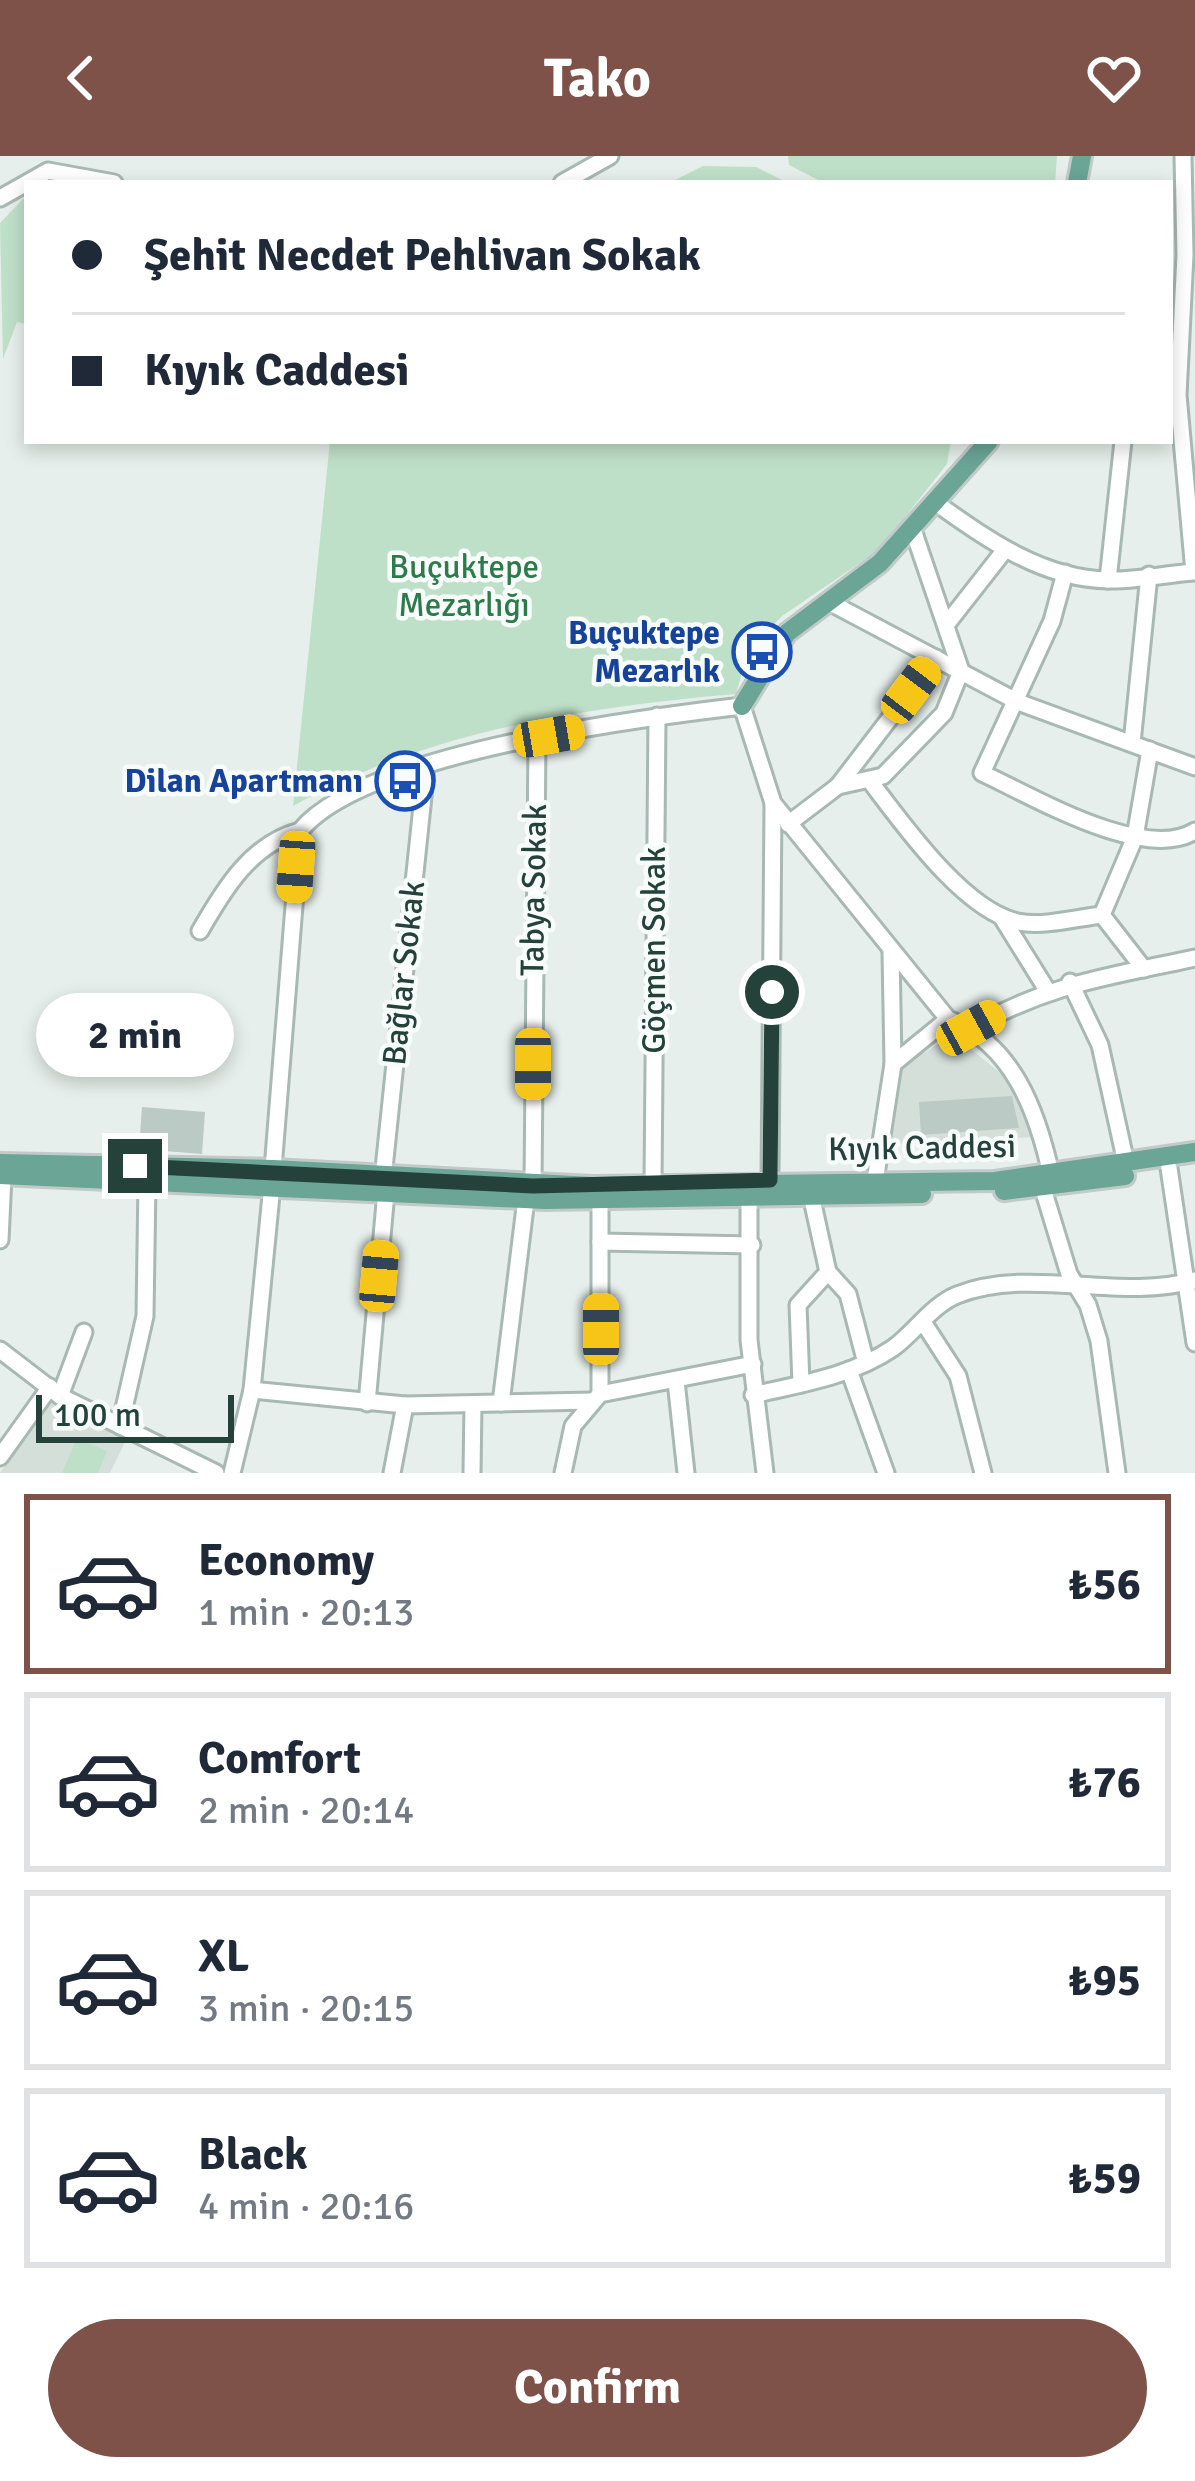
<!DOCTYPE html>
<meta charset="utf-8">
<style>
:root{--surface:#fff;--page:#f2f2f3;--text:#1f2937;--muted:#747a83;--line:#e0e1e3;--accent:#7f5249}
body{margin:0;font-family:Signika,sans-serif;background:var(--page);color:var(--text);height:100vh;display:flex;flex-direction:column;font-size:45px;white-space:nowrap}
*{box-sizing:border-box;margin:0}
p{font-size:39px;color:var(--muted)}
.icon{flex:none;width:66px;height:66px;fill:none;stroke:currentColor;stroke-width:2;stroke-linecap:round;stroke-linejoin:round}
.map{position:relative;height:1317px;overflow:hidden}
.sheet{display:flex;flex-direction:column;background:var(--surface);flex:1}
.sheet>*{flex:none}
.guide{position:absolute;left:24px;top:24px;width:1149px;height:264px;border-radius:0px;box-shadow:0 6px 18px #0003;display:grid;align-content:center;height:264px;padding:0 48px;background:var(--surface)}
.scale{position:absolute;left:36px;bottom:30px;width:198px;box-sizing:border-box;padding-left:12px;border:6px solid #24423a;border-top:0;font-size:33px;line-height:42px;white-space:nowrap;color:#24423a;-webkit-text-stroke:9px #f7fbf9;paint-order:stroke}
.end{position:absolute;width:54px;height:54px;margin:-27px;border:15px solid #24423a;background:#fff;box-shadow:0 0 0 6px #fff}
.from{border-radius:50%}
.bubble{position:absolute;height:84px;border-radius:42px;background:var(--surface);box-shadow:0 6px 18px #0003;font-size:39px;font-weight:800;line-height:84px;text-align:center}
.car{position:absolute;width:36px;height:72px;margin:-36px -18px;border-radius:15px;box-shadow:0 0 9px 3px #0007;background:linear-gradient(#f5c518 24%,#345 0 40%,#f5c518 0 76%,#345 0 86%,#f5c518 0)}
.guide b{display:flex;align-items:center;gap:42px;height:114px;font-size:45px}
.guide b+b{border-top:3px solid var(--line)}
.guide i{width:30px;height:30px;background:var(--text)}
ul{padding:21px 0 0;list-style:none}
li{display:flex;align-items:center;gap:36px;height:180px;margin:0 24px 18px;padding:0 24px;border:6px solid var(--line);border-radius:0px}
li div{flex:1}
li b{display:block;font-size:45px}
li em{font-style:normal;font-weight:800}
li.on{border-color:var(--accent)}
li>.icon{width:108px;height:108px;stroke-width:1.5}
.primary-button{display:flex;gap:24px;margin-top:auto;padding:24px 48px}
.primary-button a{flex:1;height:138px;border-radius:72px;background:var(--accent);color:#fff;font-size:48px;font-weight:800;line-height:138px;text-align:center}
header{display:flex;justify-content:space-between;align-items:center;height:156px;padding:0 48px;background:var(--accent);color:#fff;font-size:54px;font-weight:800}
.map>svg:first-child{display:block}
</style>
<header><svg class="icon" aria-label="back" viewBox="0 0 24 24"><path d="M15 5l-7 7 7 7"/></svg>Tako<svg class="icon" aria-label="heart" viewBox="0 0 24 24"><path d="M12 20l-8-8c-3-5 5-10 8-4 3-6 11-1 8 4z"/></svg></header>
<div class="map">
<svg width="1195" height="1317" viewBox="0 0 1195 1317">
<rect width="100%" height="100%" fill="#e6efeb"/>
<g fill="#d4dfda">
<path d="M 953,879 L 1017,930 L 1037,981 L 890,988 L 902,910 Z"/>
<path d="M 48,1245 L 68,1258 L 72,1253 L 126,1284 L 110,1317 L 0,1317 Z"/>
</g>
<g fill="#bfe0c8">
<path d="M 788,0 L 1057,0 L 1055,27 L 824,27 L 789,9 Z"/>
<path d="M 703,10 L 756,11 L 788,27 L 669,27 Z"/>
<path d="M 27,39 L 27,168 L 17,166 L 3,203 L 0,67 Z"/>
<path d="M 330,285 L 951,285 L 947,308 L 879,394 L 782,460 L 748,495 L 736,538 C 585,551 427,575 293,650 Z"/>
<path d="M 77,1282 L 107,1295 L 98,1317 L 62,1317 Z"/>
</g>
<g fill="#bbcac4">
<path d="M 1012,940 L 1019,972 L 921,979 L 919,946 Z"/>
<path d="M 142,951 L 205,956 L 202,998 L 139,993 Z"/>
</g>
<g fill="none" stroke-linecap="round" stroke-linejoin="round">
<g stroke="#a8b8b2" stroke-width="21">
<g id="minor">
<path d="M 562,27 L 610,0"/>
<path d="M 0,42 L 48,15 L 114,27"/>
<path d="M 936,347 C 987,383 1042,423 1108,424 C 1135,425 1165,418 1194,416 L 1178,239 L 1185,99 L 1183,0"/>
<path d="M 1065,417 L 1052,465 L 982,617 C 1032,640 1144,707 1195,675"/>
<path d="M 1108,424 L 1123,285"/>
<path d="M 831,447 L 1018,546 L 1195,611"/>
<path d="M 946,469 L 1004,395"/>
<path d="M 1132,587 L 1149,419"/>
<path d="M 870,625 C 902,667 964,755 1018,766 C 1044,771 1076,762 1102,759"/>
<path d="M 838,630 L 936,502"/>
<path d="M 788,668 L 838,630 L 883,620 L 944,557 L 961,515 L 913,374"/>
<path d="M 1001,760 L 1047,834"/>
<path d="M 200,775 C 224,733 251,688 300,675"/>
<path d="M 1144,813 L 1102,759 L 1135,681 L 1150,594"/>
<path d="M 1070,826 L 1100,889 L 1126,1007"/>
<path d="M 971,872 C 1052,827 1107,821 1195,802"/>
<path d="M 893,908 L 948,863"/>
<path d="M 1169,1012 L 1195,1187"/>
<path d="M 273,1013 L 300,675 C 363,597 640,562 742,550 L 773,647 L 948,863 C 1013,888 1037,955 1051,1018"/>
<path d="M 383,1022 L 426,612"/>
<path d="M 770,1024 L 773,647"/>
<path d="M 875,1025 L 893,908 L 891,796"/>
<path d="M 653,1028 L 657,560"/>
<path d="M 533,1030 L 537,582"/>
<path d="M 1043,1033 L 1069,1118 L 1088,1149 L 1099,1185 L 1117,1317"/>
<path d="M 749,1039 L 749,1184 L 765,1317"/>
<path d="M 600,1042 L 600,1238"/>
<path d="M 0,1084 L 3,1020"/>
<path d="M 600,1086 L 752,1089"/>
<path d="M 828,1116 L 848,1138 L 866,1207"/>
<path d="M 923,1166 L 958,1220 L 983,1317"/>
<path d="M 0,1194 L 60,1240 L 216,1317"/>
<path d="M 849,1214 L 886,1317"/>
<path d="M 676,1225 L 686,1317"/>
<path d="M 801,1228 L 798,1149 L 828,1116 L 811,1039"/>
<path d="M 252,1234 L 405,1249 L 592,1245"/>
<path d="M 753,1239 C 800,1228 852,1220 893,1192 C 914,1177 932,1149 957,1139 C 1031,1110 1118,1146 1195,1124"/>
<path d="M 60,1240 L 84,1176"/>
<path d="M 367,1247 L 386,1036"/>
<path d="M 501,1247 L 526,1043"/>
<path d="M 120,1270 L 145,1160 L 147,1025"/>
<path d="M 0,1301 L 50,1231"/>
<path d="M 232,1317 L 252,1234 L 272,1029"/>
<path d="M 392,1317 L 405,1249"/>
<path d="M 472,1317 L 473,1248"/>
<path d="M 563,1317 L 573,1270 L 600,1238 L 753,1208"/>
</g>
</g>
<g stroke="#c2cac8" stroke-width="24">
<g id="major">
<path d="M 1077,27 L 1082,0"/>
<path d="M 742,550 L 787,477 L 880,407 L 989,285"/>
<path d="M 0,1007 L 273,1013 L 592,1030 L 995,1025 L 1195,996"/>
<path d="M 0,1019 L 545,1044 L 922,1038"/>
<path d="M 1004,1035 L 1125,1020"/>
</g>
</g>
<use href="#minor" stroke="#fff" stroke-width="15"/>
<use href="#major" stroke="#6aa596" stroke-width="18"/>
</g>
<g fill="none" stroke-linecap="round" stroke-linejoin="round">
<path stroke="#24423a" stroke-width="15" d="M 135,1010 L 533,1030 L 770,1024 L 772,836"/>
</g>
<defs>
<g id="bus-ring" transform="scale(3)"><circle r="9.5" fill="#f7fbf9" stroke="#1a4fb4" stroke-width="1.5"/><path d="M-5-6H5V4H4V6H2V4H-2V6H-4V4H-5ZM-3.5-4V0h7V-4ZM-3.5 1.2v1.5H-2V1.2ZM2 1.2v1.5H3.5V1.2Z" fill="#1a4fb4"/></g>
</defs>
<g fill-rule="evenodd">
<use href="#bus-ring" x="762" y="496"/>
<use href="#bus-ring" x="405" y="625"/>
</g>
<g text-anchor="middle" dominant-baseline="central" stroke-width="9" stroke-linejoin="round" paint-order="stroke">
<g font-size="33" fill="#2d7a4b" stroke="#f7fbf9">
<text x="464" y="411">Buçuktepe<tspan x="464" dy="38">Mezarlığı</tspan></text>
</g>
<g font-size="33" font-weight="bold" fill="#164399" stroke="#f7fbf9" text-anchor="end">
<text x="720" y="477">Buçuktepe<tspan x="720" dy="38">Mezarlık</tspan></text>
<text x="363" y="625">Dilan Apartmanı</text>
</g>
<g font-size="33" fill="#24423a" stroke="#f7fbf9">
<text transform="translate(534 734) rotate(-89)">Tabya Sokak</text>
<text transform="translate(654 794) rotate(-90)">Göçmen Sokak</text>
<text transform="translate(404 817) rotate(-84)">Bağlar Sokak</text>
<text transform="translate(922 992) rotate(-1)">Kıyık Caddesi</text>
</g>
</g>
</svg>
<div class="scale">100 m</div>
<i class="end from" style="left:772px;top:836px"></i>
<i class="end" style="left:135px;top:1010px"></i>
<div class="bubble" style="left:36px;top:837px;width:198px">2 min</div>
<i class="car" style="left:911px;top:534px;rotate:37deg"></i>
<i class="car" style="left:549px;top:580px;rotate:80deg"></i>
<i class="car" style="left:296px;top:711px;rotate:184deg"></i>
<i class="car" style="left:971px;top:872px;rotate:61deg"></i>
<i class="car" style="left:533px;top:908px;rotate:180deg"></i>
<i class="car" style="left:379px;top:1120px;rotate:5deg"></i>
<i class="car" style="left:601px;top:1173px;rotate:0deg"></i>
<div class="guide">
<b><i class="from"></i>Şehit Necdet Pehlivan Sokak</b>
<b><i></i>Kıyık Caddesi</b>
</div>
</div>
<section class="sheet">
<ul>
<li class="on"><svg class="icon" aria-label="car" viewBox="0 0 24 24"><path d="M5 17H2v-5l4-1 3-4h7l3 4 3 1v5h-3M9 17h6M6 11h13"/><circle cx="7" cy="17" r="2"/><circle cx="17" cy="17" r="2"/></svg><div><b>Economy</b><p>1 min · 20:13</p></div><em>₺56</em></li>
<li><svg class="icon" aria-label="car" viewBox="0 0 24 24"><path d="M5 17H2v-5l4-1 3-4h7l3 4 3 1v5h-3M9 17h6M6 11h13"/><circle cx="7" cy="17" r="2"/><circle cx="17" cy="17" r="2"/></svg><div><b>Comfort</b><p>2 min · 20:14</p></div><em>₺76</em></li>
<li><svg class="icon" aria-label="car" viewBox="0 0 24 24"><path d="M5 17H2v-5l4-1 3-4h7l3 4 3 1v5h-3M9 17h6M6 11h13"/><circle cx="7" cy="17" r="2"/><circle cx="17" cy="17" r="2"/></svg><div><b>XL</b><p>3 min · 20:15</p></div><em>₺95</em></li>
<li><svg class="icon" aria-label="car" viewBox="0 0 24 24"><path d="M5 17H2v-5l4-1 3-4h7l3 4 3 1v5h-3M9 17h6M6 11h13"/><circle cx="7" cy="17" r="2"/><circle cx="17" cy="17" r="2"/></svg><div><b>Black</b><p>4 min · 20:16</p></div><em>₺59</em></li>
</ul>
<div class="primary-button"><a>Confirm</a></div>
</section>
